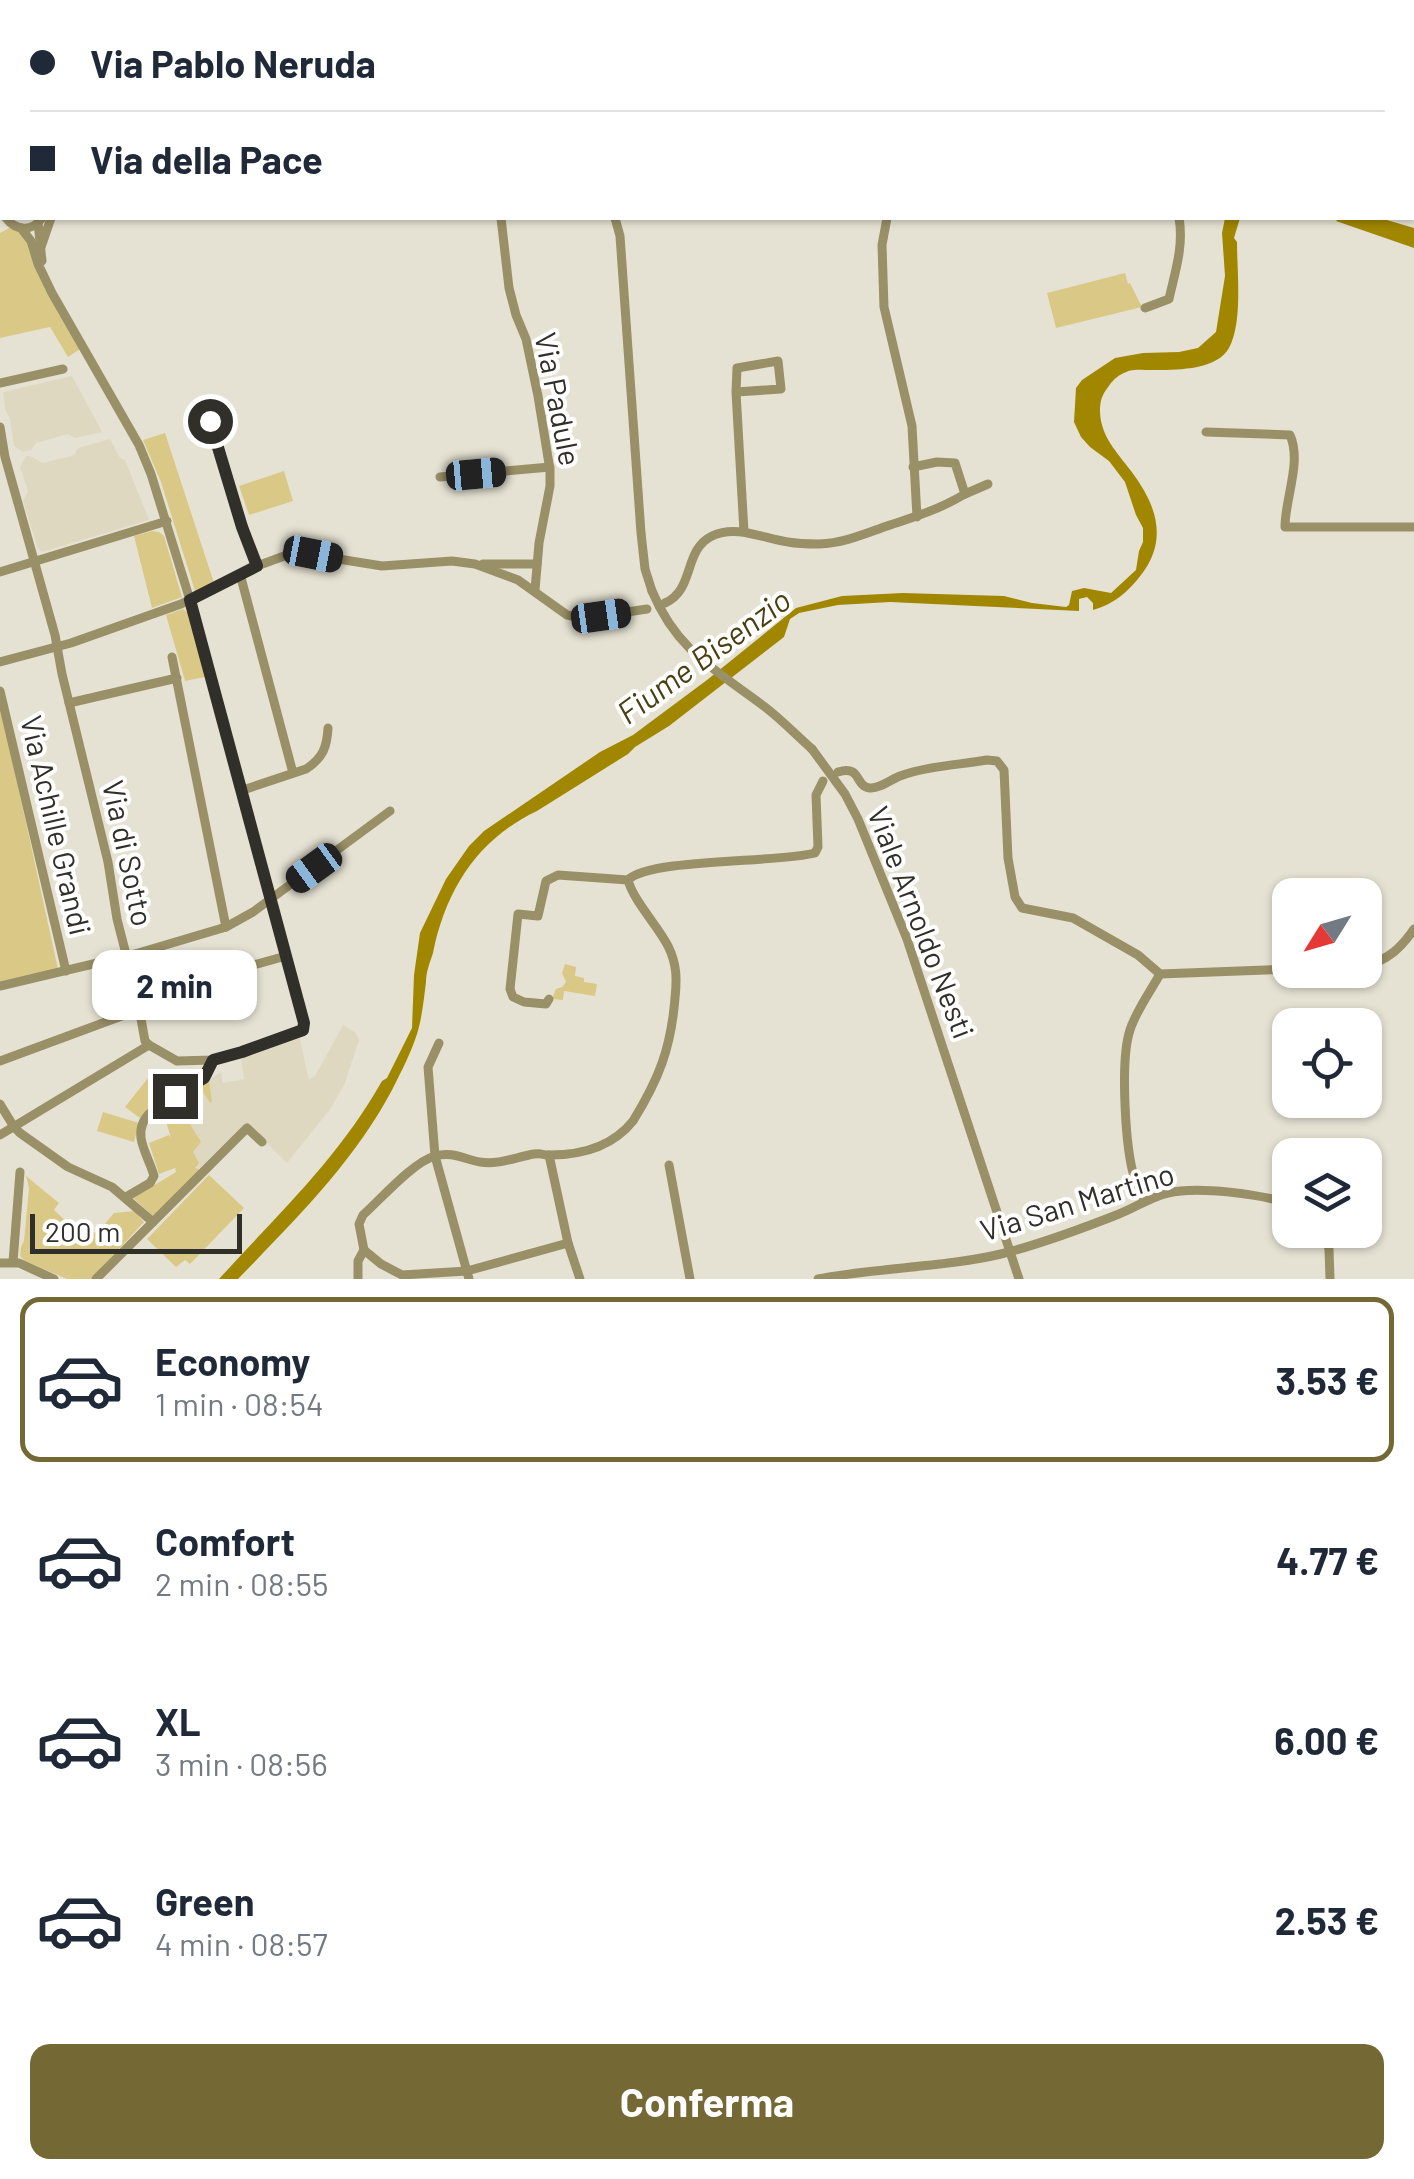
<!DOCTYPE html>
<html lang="it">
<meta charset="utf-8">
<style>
:root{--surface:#fff;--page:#f6f6f7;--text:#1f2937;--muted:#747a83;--line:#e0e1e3;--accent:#746835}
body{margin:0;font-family:Barlow,sans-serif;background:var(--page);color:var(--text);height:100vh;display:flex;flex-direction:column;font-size:38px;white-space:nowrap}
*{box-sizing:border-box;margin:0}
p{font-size:32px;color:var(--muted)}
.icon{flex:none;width:55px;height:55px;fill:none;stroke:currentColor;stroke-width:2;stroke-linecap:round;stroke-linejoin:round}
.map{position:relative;height:1279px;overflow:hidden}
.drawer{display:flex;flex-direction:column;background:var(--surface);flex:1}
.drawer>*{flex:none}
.top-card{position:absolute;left:0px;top:0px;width:1415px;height:220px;box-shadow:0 2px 8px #0004;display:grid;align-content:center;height:220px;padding:0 30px;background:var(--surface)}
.needle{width:65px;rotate:233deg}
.fabs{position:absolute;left:1272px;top:878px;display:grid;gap:20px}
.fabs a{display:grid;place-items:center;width:110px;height:110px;border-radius:20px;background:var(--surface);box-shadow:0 2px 8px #0004;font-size:50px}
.scale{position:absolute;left:30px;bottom:25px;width:212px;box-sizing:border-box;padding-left:10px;border:5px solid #302f29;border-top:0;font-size:28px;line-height:35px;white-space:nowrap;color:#302f29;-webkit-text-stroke:8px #fff;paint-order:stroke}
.end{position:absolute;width:45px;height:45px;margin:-22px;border:12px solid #302f29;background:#fff;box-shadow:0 0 0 5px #fff}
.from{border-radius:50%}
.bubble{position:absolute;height:70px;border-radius:20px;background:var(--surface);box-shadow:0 2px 8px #0004;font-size:32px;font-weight:700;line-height:70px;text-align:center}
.car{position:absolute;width:30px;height:60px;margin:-30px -15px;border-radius:12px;box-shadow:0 0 8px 2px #0007;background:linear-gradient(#222 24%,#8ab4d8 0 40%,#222 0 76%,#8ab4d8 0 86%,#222 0)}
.top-card b{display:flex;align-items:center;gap:35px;height:95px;font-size:38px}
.top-card b+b{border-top:2px solid var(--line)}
.top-card i{width:25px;height:25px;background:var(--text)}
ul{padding:18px 0 0;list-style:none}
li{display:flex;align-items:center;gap:30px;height:165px;margin:0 20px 15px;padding:0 10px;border:5px solid transparent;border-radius:20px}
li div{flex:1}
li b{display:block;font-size:38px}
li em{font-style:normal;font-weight:700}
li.on{border-color:var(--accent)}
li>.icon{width:90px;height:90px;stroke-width:1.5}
.button{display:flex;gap:20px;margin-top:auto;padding:20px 30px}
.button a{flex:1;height:115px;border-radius:20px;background:var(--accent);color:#fff;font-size:40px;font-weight:700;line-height:115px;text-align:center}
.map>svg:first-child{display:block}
</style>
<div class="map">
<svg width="1414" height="1279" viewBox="0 0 1414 1279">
<rect width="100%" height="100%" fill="#e6e2d3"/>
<g fill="#ded8c1">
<path d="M 427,0 L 593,0 L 594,2 L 428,2 Z"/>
<path d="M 72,376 L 102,432 L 75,438 L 68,434 L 36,443 L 31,450 L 23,452 L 14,446 L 10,419 L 5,409 L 3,392 Z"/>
<path d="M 110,439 L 120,458 L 125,460 L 149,520 L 42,552 L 38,548 L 23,501 L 28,491 L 20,467 L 26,456 L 30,456 L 43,463 L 74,455 L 78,448 Z"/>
<path d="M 343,1025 L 356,1033 L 359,1040 L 344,1085 L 331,1108 L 287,1163 L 246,1123 L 200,1168 L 180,1166 L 162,1108 L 188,1094 L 221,1072 L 223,1083 L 244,1079 L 241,1058 L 299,1035 L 309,1080 L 315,1076 Z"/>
</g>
<g fill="#dac986">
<path d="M 13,226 L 21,228 L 83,347 L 68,357 L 50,327 L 0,338 L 0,233 Z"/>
<path d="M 1125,273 L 1128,284 L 1130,283 L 1142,307 L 1056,328 L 1047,293 Z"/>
<path d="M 165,433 L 214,583 L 195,591 L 161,482 L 143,440 Z"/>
<path d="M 284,471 L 293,501 L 249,515 L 239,486 Z"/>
<path d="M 152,531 L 159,532 L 164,536 L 182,597 L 152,608 L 134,536 Z"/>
<path d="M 183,609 L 188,613 L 205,677 L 185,681 L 166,615 Z"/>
<path d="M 0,704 L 58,969 L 0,982 Z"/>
<path d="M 565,964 L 576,967 L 575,976 L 584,978 L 584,982 L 597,984 L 595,996 L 564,991 L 563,1000 L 552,999 L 556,989 L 562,987 L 566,982 L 562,973 Z"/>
<path d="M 148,1078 L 163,1089 L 140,1118 L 125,1107 Z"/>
<path d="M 209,1081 L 212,1101 L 210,1103 L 204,1093 L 192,1100 L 198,1110 L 197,1114 L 188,1121 L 201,1142 L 193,1152 L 199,1163 L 195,1168 L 199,1169 L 194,1177 L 153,1216 L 133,1198 L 176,1172 L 175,1168 L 159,1174 L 149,1143 L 169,1135 L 171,1138 L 162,1108 Z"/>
<path d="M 103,1112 L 139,1123 L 134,1142 L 97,1131 Z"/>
<path d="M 209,1175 L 244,1208 L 190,1264 L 185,1260 L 176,1267 L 147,1239 Z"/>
<path d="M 26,1176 L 59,1203 L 54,1210 L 80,1234 L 98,1232 L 114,1213 L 134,1211 L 144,1222 L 91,1279 L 67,1279 L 25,1261 L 20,1256 L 21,1247 L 24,1241 L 29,1188 Z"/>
</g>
<g fill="#a18700">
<path d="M 1225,218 L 1240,218 L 1234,238 L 1237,242 C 1237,272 1243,322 1229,348 C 1216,371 1174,370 1151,370 C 1140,370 1132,368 1122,374 C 1115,377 1110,384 1106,390 C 1101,397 1100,403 1100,412 C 1101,437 1117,452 1131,471 C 1156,504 1169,539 1141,575 C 1128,592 1114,604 1093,610 L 1093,603 L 1087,597 L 1079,599 L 1079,611 L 890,602 L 838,605 L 799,613 L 790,619 L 784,637 L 669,726 L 635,747 L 628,754 L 537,811 C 478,839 446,889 433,953 C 430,962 426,972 426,982 C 424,998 422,1018 417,1034 C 411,1053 401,1072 392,1090 C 354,1162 294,1221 238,1279 L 219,1279 C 278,1214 338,1159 382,1081 L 387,1078 L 412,1028 L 414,975 L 420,933 L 446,879 L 469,846 L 484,831 L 600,752 L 633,735 L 707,680 L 796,608 L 842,596 L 903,593 L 1004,596 L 1032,603 L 1066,607 L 1069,605 L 1072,591 L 1084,588 L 1111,593 L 1136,570 L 1139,551 L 1143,542 L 1143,528 L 1136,515 L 1125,482 L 1109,461 L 1090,447 L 1081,437 L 1074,422 L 1076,388 L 1082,380 L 1115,358 L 1143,353 L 1179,352 L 1198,348 L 1216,332 L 1225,276 L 1222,233 Z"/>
<path d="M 1339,218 L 1380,218 L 1414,228 L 1414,248 L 1336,221 Z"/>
</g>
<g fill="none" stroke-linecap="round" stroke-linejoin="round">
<path stroke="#a18700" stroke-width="2.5" d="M 660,2 L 685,0"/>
<g stroke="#9a9067" stroke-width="9">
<path d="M 421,0 L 423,2"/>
<path d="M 604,0 L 604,2"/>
<path d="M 1380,0 L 1380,2"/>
<path d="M 842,2 L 843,0"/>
<path d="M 906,2 L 907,0"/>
<path d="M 1155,2 L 1155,0"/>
<path d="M 1412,7 L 1414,7"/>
<path d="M 0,20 L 2,20"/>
<path d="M 1412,65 L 1414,65"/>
<path d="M 0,93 L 2,93"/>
<path d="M 1412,131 L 1414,130"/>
<path d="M 0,180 L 2,181"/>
<path d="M 0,187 L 2,187"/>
<path d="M 0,202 L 2,205"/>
<path d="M 6,218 C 16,231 32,232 42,218"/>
<path d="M 501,218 L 509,288 L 516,315 L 526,339 L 538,396 L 550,470 L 550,486 L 539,543 L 535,590"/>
<path d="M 615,218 L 620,236 L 641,533 L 645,569 L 652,591"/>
<path d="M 887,218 L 882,245 L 884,307 L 912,426 L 917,517"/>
<path d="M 38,223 L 42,261"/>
<path d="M 21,228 L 31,241 L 38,264 L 52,293 L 139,445 L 151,474 L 190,600 L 304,1023 L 303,1030 L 247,1051 L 213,1060 L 177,1061 L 149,1045"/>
<path d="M 41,247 L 51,218"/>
<path d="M 1145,308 L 1169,299 C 1175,272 1184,246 1179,218"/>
<path d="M 0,383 L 63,369"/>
<path d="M 736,392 L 781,389 L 778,361 L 737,368 L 736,392 L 744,532"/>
<path d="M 210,421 L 241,527 L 257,566"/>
<path d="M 0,427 L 5,457 L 55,635 L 62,674 L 108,862 L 117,919 L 137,997 L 145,1041 L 149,1045"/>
<path d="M 1206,432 L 1290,435 C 1302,462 1285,498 1285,527 L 1414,527"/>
<path d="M 440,477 L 550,467"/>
<path d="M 965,494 L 988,484"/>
<path d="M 483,564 L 537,564"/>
<path d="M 0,572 L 167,521"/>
<path d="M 240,574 L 293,773"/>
<path d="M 665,603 C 695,590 683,550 712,536 C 737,524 764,539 788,542 C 799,544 809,544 819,544 C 844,543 864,534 887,526 C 915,517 940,509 965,494 L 955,463 L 937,462 L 913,467"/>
<path d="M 172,657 L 226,927"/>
<path d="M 0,662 L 71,643 L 181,604 L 257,566 L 295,552 L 382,566 L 452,561 L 475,564 L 518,580 L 567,615 L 577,617 L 601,616 L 647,609"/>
<path d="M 0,691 L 66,971"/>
<path d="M 69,703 L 177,678"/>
<path d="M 812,749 L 845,794 L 858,819 L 907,939 L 1019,1279"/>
<path d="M 838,772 C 862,765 854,786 870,788 C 879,789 892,779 900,776 C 927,766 958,765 987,760 L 997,761 L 1004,770 L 1008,858 L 1015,897 L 1022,908 L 1073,918 L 1138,955 L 1160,974 L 1290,969"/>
<path d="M 243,790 L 306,769 C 323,758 327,747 328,728"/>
<path d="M 628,880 C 650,858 778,863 815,853 L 818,847 L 816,795 L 823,781"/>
<path d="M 1365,966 C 1388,960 1401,948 1414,929"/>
<path d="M 0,986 L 135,954 L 226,927 L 253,912 L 390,811"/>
<path d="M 137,997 L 286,956"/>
<path d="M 549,999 L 546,1004 L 524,1002 L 513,997 L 510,989 L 518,914 L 538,916 L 546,881 L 558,875 L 628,880"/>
<path d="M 439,1043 L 428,1067 L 435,1156 L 469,1279"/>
<path d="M 0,1061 L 138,1010"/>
<path d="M 0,1104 L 14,1127 L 20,1133 L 68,1167 L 112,1187 L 153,1222"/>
<path d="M 0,1135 L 149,1045"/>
<path d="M 549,1155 L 568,1243 L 580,1279"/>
<path d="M 669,1165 L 690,1279"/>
<path d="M 126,1197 L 150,1183 L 154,1176 C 151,1164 143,1151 141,1138 C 136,1102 193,1096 207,1075 C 208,1073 212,1061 213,1060"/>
<path d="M 1145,1201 C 1142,1194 1137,1187 1135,1180 C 1125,1149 1120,1060 1130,1030 C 1136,1011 1150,992 1160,974"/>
<path d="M 1322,1230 L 1329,1249 L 1330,1279"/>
<path d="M 364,1250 L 359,1224 L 363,1215 C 381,1199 413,1162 435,1156 C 452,1151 464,1159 480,1162 C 499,1165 516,1157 534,1154 C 545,1153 539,1155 550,1155 C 582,1155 613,1146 633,1121 C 659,1079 671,1048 675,998 C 677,979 677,964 668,946 C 658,926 633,900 628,880"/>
<path d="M 364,1250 L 381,1264 L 402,1275 L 467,1271 L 568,1243"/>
<path d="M 13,1262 L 20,1172"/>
<path d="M 0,1263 L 19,1263 L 54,1279"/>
<path d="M 96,1279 L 247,1128 L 262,1142"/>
<path d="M 358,1279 L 358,1261 L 364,1250"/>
<path d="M 818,1279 C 879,1267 941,1268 1001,1254 C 1041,1244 1081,1229 1119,1214 C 1135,1208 1150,1197 1168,1193 C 1198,1186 1261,1194 1290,1204"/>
</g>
<path stroke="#9a9067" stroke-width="9" d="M 652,591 C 677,651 716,670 765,707 C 782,720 796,735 812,749"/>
</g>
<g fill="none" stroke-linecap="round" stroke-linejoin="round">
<path stroke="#302f29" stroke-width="12" d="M 175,1096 L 204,1078 L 213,1060 L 242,1052 L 303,1030 L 304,1023 L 190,600 L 257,566 L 242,527 L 210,421"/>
</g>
<g text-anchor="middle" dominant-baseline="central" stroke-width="8" stroke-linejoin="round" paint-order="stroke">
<g font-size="30" fill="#302f29" stroke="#fff">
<text transform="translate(559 399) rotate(79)">Via Padule</text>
<text transform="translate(57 825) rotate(77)">Via Achille Grandi</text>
<text transform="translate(129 853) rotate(78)">Via di Sotto</text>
<text transform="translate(922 922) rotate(69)">Viale Arnoldo Nesti</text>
<text transform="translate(1077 1201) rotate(-17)">Via San Martino</text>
</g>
<g font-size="32" font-style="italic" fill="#4a3f12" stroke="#fff">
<text transform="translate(703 655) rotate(-36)">Fiume Bisenzio</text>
</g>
</g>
</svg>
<div class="fabs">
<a><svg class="needle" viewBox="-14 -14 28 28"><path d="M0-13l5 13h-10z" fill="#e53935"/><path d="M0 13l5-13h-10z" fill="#747a83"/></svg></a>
<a><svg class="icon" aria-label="locate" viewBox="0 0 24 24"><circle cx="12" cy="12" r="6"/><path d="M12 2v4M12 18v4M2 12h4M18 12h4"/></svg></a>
<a><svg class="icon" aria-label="layers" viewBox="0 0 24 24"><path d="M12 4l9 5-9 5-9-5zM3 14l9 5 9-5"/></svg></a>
</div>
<div class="scale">200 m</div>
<i class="end from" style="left:210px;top:421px"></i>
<i class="end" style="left:175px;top:1096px"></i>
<div class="bubble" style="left:92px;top:950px;width:165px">2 min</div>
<i class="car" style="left:476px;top:474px;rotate:85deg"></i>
<i class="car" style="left:313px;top:554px;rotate:101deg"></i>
<i class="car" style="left:601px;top:616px;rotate:82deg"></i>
<i class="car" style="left:314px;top:868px;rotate:234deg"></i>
<div class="top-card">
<b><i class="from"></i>Via Pablo Neruda</b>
<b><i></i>Via della Pace</b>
</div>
</div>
<section class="drawer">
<ul>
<li class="on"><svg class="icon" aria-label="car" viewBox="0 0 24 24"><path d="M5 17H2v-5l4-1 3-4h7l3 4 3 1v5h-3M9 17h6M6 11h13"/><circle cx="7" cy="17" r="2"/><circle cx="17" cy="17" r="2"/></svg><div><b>Economy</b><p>1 min · 08:54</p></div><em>3.53 €</em></li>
<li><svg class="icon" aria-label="car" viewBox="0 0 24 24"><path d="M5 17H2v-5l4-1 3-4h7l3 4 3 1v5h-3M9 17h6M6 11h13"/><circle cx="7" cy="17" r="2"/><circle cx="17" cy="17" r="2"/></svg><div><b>Comfort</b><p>2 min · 08:55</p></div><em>4.77 €</em></li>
<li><svg class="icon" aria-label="car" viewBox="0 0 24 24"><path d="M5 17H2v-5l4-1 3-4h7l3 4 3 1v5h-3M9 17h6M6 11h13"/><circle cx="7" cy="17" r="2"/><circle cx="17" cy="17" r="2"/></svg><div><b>XL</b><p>3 min · 08:56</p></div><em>6.00 €</em></li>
<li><svg class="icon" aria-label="car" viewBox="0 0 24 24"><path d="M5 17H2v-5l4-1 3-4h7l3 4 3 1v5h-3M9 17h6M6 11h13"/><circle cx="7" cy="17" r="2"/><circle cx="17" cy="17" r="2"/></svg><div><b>Green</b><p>4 min · 08:57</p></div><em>2.53 €</em></li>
</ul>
<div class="button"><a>Conferma</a></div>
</section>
